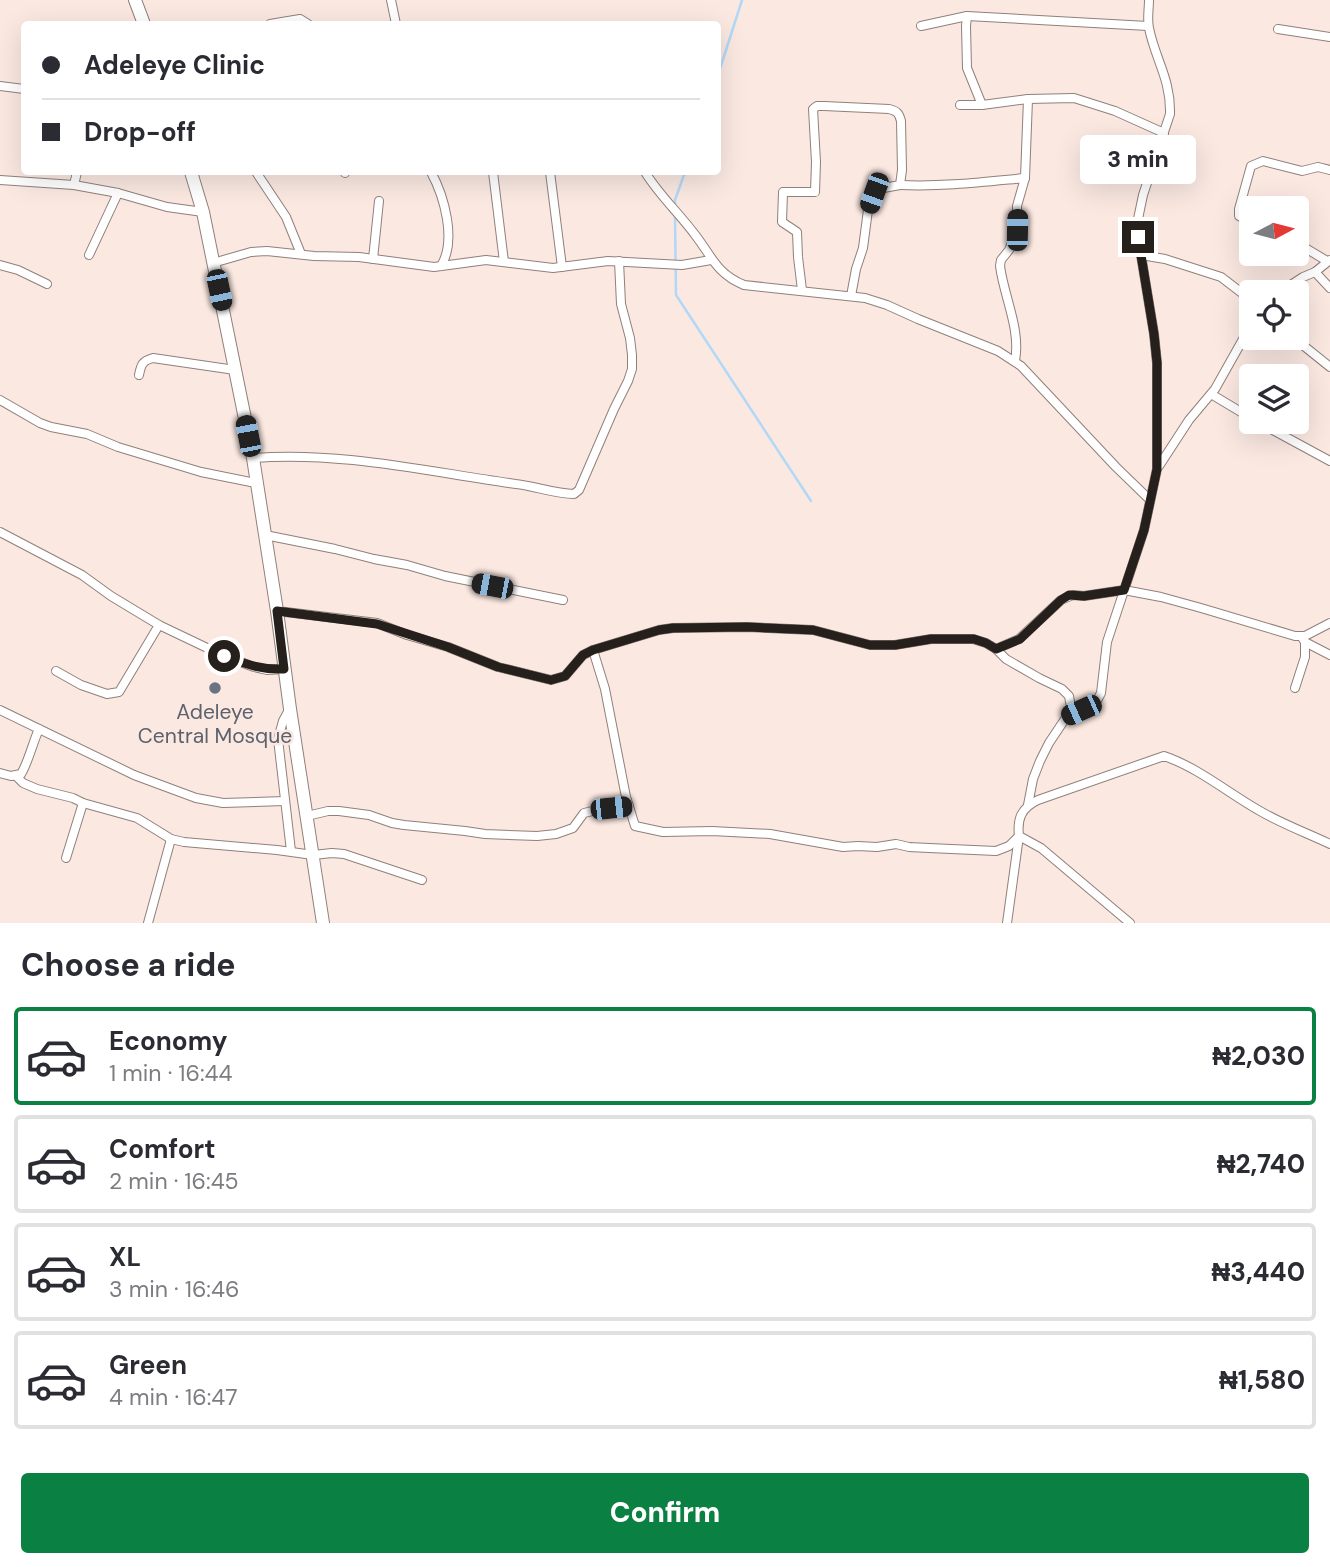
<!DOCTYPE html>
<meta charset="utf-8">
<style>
:root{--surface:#fff;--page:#f2f2f3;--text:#2b2b33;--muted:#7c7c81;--line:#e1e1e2;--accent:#0b8043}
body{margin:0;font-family:"DM Sans",sans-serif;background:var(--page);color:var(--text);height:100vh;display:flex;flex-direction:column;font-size:26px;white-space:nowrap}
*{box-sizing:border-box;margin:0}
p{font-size:23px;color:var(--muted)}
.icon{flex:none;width:38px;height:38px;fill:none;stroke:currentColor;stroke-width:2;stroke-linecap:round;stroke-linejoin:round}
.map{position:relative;height:923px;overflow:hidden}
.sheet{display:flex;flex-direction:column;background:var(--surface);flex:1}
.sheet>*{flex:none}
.top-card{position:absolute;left:21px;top:21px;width:700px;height:154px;border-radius:7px;box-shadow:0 7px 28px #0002;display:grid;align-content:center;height:154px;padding:0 21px;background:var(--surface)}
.needle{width:46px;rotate:83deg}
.buttons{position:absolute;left:1239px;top:196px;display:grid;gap:14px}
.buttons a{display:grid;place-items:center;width:70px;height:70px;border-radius:7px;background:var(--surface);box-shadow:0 7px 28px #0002;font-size:35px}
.end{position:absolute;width:32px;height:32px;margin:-16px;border:9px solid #26201d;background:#fff;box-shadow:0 0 0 4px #fff}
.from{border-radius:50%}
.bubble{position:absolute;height:49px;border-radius:7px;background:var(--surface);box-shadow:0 7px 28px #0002;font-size:23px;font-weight:800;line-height:49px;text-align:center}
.car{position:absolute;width:21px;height:42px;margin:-21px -10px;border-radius:9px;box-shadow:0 0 5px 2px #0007;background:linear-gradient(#222 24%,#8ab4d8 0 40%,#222 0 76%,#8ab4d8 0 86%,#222 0)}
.top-card b{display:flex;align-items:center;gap:24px;height:66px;font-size:26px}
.top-card b+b{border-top:2px solid var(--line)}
.top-card i{width:18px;height:18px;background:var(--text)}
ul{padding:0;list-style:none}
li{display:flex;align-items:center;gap:21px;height:98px;margin:0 14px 10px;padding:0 7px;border:4px solid var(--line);border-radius:7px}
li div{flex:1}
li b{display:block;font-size:26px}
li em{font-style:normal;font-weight:800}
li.active{border-color:var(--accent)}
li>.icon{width:63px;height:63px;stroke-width:1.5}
h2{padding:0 21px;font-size:32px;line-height:84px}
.button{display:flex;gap:14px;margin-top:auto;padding:14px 21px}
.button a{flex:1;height:80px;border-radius:7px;background:var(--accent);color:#fff;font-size:28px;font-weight:800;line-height:80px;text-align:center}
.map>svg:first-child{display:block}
</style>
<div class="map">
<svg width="1330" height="923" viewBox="0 0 1330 923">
<rect width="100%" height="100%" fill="#fae8e1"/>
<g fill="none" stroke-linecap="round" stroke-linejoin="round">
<g stroke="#b2d8f8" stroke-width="2.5">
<path d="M 718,75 L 742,0"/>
<path d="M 675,206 L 675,200 L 685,172"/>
<path d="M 675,216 L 676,295 L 811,501"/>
</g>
<g stroke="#90807a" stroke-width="10">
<g id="minor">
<path d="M 391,0 L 396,24"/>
<path d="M 967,16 L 966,26 L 967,68 L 982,105"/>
<path d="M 270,24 L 300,19 L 308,24"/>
<path d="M 921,26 L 967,16 L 1148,26"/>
<path d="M 1278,29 L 1330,37"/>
<path d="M 0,86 L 24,89"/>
<path d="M 960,105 L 982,105 L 1028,99 L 1074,98 L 1115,111 L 1164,133"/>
<path d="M 256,172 L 286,217 L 301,254"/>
<path d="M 345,172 L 345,173"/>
<path d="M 431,172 C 444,196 457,240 441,266"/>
<path d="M 493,172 L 504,262"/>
<path d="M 550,172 L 562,267"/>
<path d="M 645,172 C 659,195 679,213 696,236 C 712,257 717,274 744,285 L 865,298 L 887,305 L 918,319 L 998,351 L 1021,366 L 1116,467 L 1150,500"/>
<path d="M 0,180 L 74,185 L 118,193 L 167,207 L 203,212"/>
<path d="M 74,185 L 77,172"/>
<path d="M 900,185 C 942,187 983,182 1025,178 L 1028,99"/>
<path d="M 1251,222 L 1239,216 L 1239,209 L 1251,166 L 1263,161 L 1302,171 L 1318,167 L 1330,170"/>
<path d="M 1297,243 L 1327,261"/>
<path d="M 89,255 L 118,193"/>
<path d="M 1141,255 L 1165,259 L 1221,277 L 1251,300"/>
<path d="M 373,259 L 379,201"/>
<path d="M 213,263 L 251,252 L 267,251 L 314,256 L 359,257 L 434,267 L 486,260 L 553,268 L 608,261 L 682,265 L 711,260"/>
<path d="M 0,265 L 18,270 L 47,284"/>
<path d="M 1315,272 L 1330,288"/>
<path d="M 802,290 L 798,257 L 797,232 L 782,222 L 783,192 L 815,192 L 816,162 L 813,109 L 817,106 L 824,106 L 889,109 C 897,111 899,113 901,121 L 902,170 L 900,185 L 878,189 L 874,193 L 868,210 L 863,248 L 856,269 L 851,296"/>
<path d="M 1280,292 L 1303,277 L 1315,272 L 1330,260"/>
<path d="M 1294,338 L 1330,367"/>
<path d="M 1015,361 C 1021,329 1004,297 1000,266 L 1001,260 L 1009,250 L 1017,230 L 1017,206 L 1025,178"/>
<path d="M 139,375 C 141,365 142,361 153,358 L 235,370"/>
<path d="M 1211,394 L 1251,418"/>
<path d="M 0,400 L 40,423 L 51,427 L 87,434 L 118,447 L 201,472 L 256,483"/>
<path d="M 1258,422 L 1330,461"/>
<path d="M 253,458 C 341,451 429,472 516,484 C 535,486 555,494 574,494 L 579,490 L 614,409 L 628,381 L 632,369 L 632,355 L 630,338 L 621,304 L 619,261"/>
<path d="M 1159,466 L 1189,420 L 1215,389 L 1251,325"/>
<path d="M 0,532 L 82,575 L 111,596 L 159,625 L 224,656 L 254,667 L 267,670 L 284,669"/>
<path d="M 265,535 L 335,549 L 374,559 L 407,565 L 445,576 L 563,600"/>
<path d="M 277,611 L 377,623 L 407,635 L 448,647 L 498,667 L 551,680 L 565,676 L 583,655 L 593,650 L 659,630 L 673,628 L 747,627 L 813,630 L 870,645 L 895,645 L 931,639 L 973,639 L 986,643 L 996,649 L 1006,659 L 1039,678 L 1062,689 L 1069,696 L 1071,707 L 1067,716 L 1049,743 L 1040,761 L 1033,779 L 1028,805"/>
<path d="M 1303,639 L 1305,642 L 1330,655"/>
<path d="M 996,649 L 1019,639 L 1061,600 L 1073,595 L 1084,596 L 1124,590 L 1161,597 L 1201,608 L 1295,636 L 1305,636 L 1330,623"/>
<path d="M 593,650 L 605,689 L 626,797 L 635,826 L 663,832 L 712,831 L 770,834 L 843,847 L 858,846 L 877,847 L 896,844 L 909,847 L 929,848 L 996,851 L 1009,846 L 1019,836 L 1041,848 L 1130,923"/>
<path d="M 56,671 L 81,685 L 107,694 L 119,692 L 159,625"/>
<path d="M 1295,688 L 1305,657 L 1305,642"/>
<path d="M 0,710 L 134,775 L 196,798 L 223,803 L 285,801"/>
<path d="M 289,710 L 283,721 L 278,739 L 291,851"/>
<path d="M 1067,716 L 1095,704 L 1101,693 L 1107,642 L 1144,530 L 1157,469 L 1157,363 L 1154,334 L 1138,237 L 1138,219 L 1143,195 L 1170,114 C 1171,79 1155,59 1149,28 C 1147,19 1149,9 1149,0"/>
<path d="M 0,773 L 11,776 L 21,774 C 28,763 33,742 39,729"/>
<path d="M 16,776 L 23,783 L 37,789 L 73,798 L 83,803 L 137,818 L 171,839 L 184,842 L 277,850 L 313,855 L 332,853 L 344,854 L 422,880"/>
<path d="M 307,816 L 328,811 L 339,811 L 369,815 L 392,823 L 404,825 L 465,831 L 485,834 L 537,836 L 556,834 L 573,828 L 584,813 L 597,810 L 629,806"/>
<path d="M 66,858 L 83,803"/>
<path d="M 148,923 L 171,839"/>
<path d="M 1007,923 L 1019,836 C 1017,819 1021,808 1038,800 L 1164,756 C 1199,768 1228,793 1260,811 C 1282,824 1307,833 1330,844"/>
</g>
</g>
<g stroke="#90807a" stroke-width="14">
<g id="primary">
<path d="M 135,0 L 144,24"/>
<path d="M 191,172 L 203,212 L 253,458 L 277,611 L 290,709 L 323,923"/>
</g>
</g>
<use href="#minor" stroke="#fff" stroke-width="8"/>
<use href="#primary" stroke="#fff" stroke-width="12"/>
</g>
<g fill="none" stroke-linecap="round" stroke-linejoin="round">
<path stroke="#26201d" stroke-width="9" d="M 224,656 C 246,664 260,670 284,669 L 277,611 L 377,624 L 448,647 L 498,667 L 551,680 L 565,676 L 583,655 L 593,650 L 659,630 L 673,628 L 747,627 L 813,630 L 870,645 L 895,645 L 931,639 L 974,639 L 986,643 L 996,649 L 1020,639 L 1061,600 L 1069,595 L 1084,596 L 1124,590 L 1144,530 L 1157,469 L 1157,363 L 1154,334 L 1138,237"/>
</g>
<circle fill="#6b7280" stroke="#fae8e1" stroke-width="2.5" cx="215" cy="688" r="7"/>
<g text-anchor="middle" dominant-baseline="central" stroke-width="5" stroke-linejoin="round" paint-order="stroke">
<g font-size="21" fill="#5b616d" stroke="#fae8e1">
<text x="215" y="712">Adeleye<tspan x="215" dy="24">Central Mosque</tspan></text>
</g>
</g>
</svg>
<div class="buttons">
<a><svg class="needle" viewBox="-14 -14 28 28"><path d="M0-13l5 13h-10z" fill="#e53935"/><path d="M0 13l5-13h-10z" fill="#7c7c81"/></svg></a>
<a><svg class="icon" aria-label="locate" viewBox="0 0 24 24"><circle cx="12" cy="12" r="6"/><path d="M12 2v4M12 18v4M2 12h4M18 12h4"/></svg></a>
<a><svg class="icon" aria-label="layers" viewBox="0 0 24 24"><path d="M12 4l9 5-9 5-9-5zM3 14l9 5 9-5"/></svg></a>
</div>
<i class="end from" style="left:224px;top:656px"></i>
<i class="end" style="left:1138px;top:237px"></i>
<div class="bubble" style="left:1080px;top:135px;width:116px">3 min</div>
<i class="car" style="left:874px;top:193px;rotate:200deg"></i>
<i class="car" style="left:1017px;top:230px;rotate:1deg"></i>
<i class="car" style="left:219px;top:290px;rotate:168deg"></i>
<i class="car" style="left:248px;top:436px;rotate:349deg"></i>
<i class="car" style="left:492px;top:586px;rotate:281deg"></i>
<i class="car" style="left:1081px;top:710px;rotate:246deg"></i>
<i class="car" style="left:611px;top:808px;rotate:84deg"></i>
<div class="top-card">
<b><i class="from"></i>Adeleye Clinic</b>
<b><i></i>Drop-off</b>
</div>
</div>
<section class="sheet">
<h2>Choose a ride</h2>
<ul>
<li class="active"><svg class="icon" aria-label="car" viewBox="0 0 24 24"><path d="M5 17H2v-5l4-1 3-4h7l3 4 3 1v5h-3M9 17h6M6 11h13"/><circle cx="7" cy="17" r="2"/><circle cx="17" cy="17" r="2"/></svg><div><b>Economy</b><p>1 min · 16:44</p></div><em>₦2,030</em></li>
<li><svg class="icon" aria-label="car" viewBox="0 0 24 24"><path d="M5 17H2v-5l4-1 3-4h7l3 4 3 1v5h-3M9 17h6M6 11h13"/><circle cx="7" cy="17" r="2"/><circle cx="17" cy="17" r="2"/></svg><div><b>Comfort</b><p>2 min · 16:45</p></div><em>₦2,740</em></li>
<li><svg class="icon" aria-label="car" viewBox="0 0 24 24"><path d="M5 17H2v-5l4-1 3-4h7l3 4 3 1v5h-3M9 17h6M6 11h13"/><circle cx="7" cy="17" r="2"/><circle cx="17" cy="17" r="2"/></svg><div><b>XL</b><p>3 min · 16:46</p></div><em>₦3,440</em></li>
<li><svg class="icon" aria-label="car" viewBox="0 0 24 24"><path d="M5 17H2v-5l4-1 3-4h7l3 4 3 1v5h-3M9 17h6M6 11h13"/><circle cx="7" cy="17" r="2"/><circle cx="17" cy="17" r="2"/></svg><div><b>Green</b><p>4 min · 16:47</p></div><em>₦1,580</em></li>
</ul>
<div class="button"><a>Confirm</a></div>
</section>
